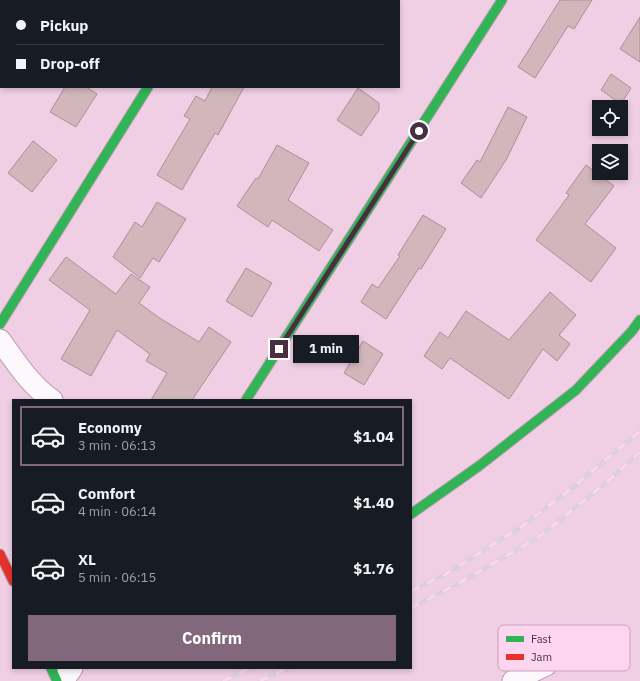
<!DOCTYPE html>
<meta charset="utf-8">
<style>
:root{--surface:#171b24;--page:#20242c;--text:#f1f3f6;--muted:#9ea1a6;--line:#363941;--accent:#83677a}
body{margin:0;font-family:"IBM Plex Sans",sans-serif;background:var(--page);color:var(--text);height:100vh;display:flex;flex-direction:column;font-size:15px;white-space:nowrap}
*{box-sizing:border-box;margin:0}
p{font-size:13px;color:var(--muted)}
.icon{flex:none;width:22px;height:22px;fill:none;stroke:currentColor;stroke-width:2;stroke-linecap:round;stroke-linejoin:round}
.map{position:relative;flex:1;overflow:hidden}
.details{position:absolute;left:12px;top:399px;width:400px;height:270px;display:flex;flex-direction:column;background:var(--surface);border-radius:0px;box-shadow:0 2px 6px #0003}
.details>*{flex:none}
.hud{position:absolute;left:0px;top:0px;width:400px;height:88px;box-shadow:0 2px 6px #0003;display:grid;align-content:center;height:88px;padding:0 16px;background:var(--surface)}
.tools{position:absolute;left:592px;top:100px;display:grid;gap:8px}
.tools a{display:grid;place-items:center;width:36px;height:36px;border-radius:0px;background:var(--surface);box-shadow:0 2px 6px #0003;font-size:20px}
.end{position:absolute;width:18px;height:18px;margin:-9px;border:5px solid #493041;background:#fff;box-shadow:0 0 0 2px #fff}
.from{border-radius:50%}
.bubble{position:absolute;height:28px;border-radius:0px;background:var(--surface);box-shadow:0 2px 6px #0003;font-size:13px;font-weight:700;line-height:28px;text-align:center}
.hud b{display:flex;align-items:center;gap:14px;height:38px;font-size:15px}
.hud b+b{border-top:1px solid var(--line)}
.hud i{width:10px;height:10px;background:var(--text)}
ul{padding:7px 0 0;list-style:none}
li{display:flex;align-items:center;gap:12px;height:60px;margin:0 8px 6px;padding:0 8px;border:2px solid transparent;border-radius:0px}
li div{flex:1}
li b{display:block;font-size:15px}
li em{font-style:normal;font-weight:700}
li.on{border-color:var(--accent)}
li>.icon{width:36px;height:36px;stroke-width:1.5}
.cta{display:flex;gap:8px;margin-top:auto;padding:8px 16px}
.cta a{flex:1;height:46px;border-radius:0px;background:var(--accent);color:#fff;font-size:16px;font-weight:700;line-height:46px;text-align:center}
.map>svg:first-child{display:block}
</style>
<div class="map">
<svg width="640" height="681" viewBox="0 0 640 681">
<rect width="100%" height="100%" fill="#f0cee4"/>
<g fill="#d1b6bb" stroke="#ab8f95">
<path d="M 560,0 L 592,0 L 574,29 L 568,26 L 535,78 L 518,67 Z"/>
<path d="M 640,17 L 640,62 L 620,49 Z"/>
<path d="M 611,74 L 631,88 L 621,104 L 601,90 Z"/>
<path d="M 65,87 L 86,87 L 97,94 L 76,127 L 50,112 Z"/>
<path d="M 212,87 L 244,87 L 218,135 L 215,133 L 182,190 L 157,175 L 190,119 L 184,116 L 196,96 L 205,101 Z"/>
<path d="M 358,88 L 379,103 L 379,110 L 361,136 L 337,120 Z"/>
<path d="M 508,107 L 527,117 L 506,160 L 481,198 L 461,183 L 477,160 L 480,162 Z"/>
<path d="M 33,141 L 57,160 L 32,192 L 8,173 Z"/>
<path d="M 277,145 L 309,163 L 288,200 L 333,230 L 319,251 L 272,220 L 268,227 L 237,206 L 256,178 L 258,179 Z"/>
<path d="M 586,165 L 614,186 L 585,224 L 616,248 L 591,282 L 536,240 L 569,195 L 566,193 Z"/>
<path d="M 157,202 L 186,219 L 159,262 L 153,258 L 140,278 L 113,257 L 135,222 L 142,227 Z"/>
<path d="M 423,215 L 446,229 L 421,269 L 419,268 L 386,319 L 361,302 L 372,284 L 378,288 L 400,256 L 398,255 Z"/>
<path d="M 66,257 L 116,294 L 131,274 L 150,287 L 139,303 L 158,317 L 199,342 L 209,327 L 231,342 L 192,400 L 151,400 L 167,373 L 146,361 L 150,354 L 117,330 L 91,376 L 61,359 L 90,310 L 49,280 Z"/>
<path d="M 246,268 L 272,283 L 252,317 L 226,301 Z"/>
<path d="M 550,292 L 576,315 L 559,335 L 570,344 L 557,361 L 543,349 L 509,399 L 450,358 L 442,369 L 424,356 L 440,332 L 448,338 L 466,311 L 509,340 Z"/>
<path d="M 363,341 L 383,354 L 364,385 L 344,373 Z"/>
</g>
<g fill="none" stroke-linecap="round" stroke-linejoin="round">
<g stroke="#b69cad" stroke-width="23">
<g id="street">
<path d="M 202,1 L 203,0"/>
<path d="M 0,340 C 14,360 31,386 52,400"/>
<path d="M 63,681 L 72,668"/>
<path d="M 513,681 L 546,665"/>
</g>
</g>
<g stroke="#b69cad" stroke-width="11">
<g id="fast">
<path d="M 0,324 L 148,87"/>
<path d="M 246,400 L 502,0"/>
<path d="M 411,514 L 479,466 L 576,390 L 632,331 L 640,320"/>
<path d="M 51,668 L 57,681"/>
</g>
</g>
<g stroke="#b69cad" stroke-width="11">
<path id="jam" d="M 0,554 L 13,581"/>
</g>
<use href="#street" stroke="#fdf8fb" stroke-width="21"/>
<use href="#fast" stroke="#30b455" stroke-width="9"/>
<use href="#jam" stroke="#e5322d" stroke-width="9"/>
<g stroke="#dcd1d8" stroke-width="4.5">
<g id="rail">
<path d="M 411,591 L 446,574 L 521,527 L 577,484 L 640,431"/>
<path d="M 411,608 L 454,586 L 539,537 L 608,481 L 640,452"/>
<path d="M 223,681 L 250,668"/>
<path d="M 260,681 L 288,668"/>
</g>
</g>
<use href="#rail" stroke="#fdd5ee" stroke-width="3" stroke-dasharray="9" stroke-linecap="butt"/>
</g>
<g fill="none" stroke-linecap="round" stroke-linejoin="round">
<path stroke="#493041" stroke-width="5" d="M 279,349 L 419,131"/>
</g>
<rect x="498" y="625" width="132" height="46" rx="6" fill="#fdd5ee" stroke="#c7a4ba" stroke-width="1"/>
<rect x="506" y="636" width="18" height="6" fill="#30b455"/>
<rect x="506" y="654" width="18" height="6" fill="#e5322d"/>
<g font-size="11" fill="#493041">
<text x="531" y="643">Fast</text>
<text x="531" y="661">Jam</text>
</g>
</svg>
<div class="tools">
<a><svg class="icon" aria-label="locate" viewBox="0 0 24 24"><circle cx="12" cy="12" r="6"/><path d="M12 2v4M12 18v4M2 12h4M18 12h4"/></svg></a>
<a><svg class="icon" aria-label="layers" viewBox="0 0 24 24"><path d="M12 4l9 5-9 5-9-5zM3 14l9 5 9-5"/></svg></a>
</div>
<i class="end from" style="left:419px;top:131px"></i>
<i class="end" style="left:279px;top:349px"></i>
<div class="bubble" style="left:293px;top:335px;width:66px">1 min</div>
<div class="hud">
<b><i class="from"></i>Pickup</b>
<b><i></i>Drop-off</b>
</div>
<section class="details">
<ul>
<li class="on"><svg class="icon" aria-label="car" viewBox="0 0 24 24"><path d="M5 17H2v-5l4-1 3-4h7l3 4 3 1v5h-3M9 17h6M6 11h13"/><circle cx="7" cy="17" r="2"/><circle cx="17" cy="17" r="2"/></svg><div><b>Economy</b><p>3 min · 06:13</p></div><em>$1.04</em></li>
<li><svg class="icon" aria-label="car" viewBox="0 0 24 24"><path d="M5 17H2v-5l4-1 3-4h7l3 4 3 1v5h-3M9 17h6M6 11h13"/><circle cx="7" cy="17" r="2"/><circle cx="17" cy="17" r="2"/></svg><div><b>Comfort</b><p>4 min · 06:14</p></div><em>$1.40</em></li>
<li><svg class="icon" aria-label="car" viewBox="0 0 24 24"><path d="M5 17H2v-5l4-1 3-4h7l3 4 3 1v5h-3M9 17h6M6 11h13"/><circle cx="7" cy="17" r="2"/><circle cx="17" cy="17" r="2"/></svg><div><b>XL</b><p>5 min · 06:15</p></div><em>$1.76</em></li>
</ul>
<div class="cta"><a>Confirm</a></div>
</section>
</div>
